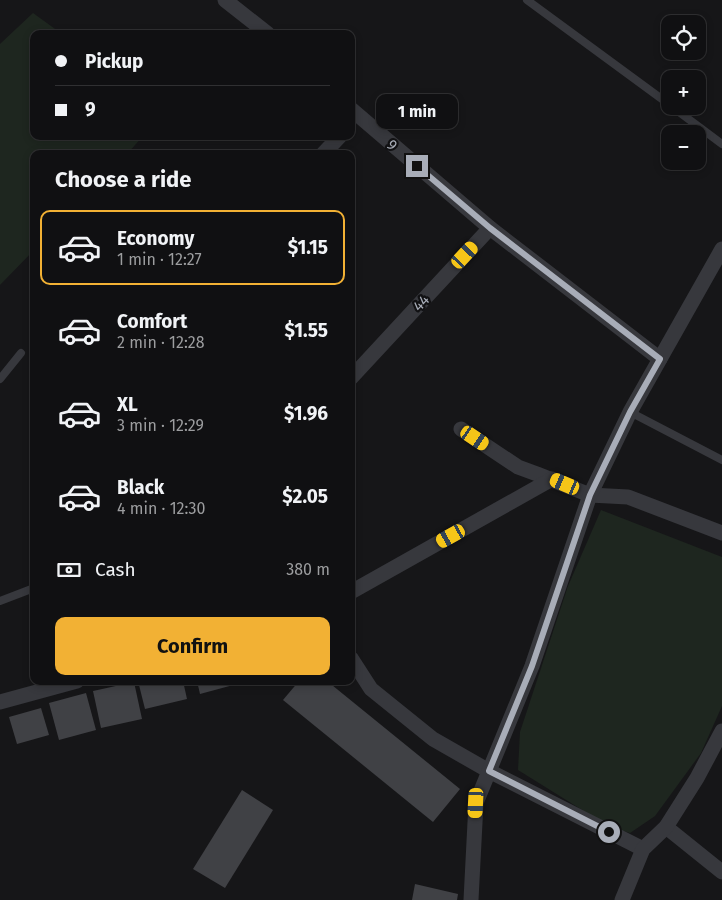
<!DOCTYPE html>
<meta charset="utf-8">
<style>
:root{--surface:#101012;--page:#19191b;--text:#f1f3f6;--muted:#9c9d9f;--line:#303032;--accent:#f2b134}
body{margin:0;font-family:"Fira Sans",sans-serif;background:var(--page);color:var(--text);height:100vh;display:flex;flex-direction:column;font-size:19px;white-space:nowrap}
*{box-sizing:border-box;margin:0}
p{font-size:16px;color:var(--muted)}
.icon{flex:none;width:28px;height:28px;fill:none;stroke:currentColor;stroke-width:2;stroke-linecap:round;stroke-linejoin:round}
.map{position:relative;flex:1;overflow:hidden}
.details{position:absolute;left:30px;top:150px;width:325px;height:535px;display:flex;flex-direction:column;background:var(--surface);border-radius:10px;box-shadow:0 2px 8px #0003,0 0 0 1px var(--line)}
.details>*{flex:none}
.banner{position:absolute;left:30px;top:30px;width:325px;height:110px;border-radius:10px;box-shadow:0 2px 8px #0003,0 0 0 1px var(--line);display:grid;align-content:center;height:110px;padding:0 25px;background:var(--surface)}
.tools{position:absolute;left:661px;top:15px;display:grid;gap:10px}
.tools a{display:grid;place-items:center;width:45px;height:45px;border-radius:10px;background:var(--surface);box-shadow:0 2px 8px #0003,0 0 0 1px var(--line);font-size:25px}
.end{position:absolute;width:22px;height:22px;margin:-11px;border:6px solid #a8adb8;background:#111;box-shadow:0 0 0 2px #111}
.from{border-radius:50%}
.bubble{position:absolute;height:35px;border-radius:10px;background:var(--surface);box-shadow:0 2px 8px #0003,0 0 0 1px var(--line);font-size:16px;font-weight:700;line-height:35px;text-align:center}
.car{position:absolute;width:15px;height:30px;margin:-15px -8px;border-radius:6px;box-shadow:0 0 4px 1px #0007;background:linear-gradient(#f5c518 24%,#345 0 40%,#f5c518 0 76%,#345 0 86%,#f5c518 0)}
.banner b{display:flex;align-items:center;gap:18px;height:48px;font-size:19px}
.banner b+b{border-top:1px solid var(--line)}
.banner i{width:12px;height:12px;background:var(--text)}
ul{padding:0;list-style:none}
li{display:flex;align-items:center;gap:15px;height:75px;margin:0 10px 8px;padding:0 15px;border:2px solid transparent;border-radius:10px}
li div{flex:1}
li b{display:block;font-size:19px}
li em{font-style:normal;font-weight:700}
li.selected{border-color:var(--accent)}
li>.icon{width:45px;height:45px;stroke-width:1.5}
h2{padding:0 25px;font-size:22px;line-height:60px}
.pay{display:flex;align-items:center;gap:12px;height:55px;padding:0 25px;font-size:19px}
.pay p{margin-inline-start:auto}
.primary-button{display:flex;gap:10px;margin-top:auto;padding:10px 25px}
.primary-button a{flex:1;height:58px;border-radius:10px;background:var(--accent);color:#111;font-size:20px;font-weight:700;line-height:58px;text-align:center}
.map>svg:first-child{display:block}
</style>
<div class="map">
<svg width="722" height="900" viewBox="0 0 722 900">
<rect width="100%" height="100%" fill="#161618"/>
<g fill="#1e261f">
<path d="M 33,13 L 62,34 L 34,34 L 34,136 L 143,136 L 127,154 L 34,154 L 34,250 L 0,285 L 0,44 Z"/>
<path d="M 601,510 L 722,557 L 722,706 L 701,753 L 655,816 L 630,833 L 608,826 L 518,770 L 520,732 L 568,586 Z"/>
</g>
<g fill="#404145">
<path d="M 138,681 L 183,681 L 187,699 L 145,709 Z"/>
<path d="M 197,681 L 236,681 L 237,684 L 200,694 Z"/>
<path d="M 299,681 L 327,681 L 460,789 L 433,822 L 283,700 Z"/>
<path d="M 134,682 L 142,719 L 101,728 L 93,691 Z"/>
<path d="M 86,693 L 96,730 L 59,740 L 49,703 Z"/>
<path d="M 41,708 L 49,735 L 17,744 L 9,717 Z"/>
<path d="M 242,790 L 273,810 L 225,888 L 193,869 Z"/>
<path d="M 415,884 L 458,894 L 457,900 L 412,900 Z"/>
</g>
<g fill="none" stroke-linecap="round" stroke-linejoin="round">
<g stroke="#37383d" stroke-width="8">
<path d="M 527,0 L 670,105"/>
<path d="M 671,106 L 722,144"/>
<path d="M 0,379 L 21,353"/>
<path d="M 630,412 L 722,460"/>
<path d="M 0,601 L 34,588"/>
</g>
<g stroke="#37383d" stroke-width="15">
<path d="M 225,0 L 268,34"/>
<path d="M 351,109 L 490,228 L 660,359"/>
<path d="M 323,154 L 340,136"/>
<path d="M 351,378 L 490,228"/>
<path d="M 461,429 L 518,467 L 537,474 L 590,495 L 628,497 L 722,533"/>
<path d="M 351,592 L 552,479"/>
<path d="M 351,658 L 371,689 L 433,739 L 489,771 L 643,849"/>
<path d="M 0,702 L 77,681"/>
<path d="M 666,827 L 722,872"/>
<path d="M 471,900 L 476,803 L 532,666 L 590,495 L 630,412 L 722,249"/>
<path d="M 622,900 L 643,849 L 666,827 L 697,778 L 722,731"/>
</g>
</g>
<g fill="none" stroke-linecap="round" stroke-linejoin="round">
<path stroke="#a8adb8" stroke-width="6" d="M 417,166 L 490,228 L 660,359 L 630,412 L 590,495 L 532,666 L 489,771 L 609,832"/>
</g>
<g text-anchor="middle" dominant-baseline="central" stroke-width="4.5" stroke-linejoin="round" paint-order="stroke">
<g font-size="15" fill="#a8adb8" stroke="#111113">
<text transform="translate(392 145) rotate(41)">9</text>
<text transform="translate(421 303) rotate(-47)">44</text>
</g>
</g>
</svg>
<div class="tools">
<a><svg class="icon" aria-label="locate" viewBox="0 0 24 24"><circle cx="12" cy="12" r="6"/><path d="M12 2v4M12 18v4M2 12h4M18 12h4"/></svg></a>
<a>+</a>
<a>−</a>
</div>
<i class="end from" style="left:609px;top:832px"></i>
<i class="end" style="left:417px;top:166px"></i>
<div class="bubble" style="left:376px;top:94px;width:82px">1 min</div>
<i class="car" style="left:465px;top:255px;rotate:43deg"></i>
<i class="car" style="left:475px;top:438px;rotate:124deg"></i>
<i class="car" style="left:565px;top:484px;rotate:293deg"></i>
<i class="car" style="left:451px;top:536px;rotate:241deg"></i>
<i class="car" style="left:476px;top:803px;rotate:183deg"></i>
<div class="banner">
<b><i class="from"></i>Pickup</b>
<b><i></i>9</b>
</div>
<section class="details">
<h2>Choose a ride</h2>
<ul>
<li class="selected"><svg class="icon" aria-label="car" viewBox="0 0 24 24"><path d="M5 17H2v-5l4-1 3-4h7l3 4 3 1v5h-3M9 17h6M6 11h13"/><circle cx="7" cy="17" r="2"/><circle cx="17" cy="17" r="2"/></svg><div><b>Economy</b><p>1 min · 12:27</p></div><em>$1.15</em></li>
<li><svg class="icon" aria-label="car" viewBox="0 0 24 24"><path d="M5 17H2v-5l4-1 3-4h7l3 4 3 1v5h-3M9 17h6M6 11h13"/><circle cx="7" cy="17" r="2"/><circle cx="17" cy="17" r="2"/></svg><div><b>Comfort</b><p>2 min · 12:28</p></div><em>$1.55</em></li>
<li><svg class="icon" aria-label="car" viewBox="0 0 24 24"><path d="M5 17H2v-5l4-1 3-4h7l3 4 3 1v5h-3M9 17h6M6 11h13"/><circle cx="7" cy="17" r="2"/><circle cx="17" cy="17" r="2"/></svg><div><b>XL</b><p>3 min · 12:29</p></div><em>$1.96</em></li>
<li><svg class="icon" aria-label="car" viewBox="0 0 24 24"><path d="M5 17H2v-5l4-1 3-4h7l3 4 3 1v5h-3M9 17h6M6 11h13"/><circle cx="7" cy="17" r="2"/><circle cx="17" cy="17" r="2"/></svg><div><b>Black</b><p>4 min · 12:30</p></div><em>$2.05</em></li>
</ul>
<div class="pay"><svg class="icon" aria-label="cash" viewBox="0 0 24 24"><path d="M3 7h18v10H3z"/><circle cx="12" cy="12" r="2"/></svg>Cash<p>380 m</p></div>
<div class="primary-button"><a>Confirm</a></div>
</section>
</div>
